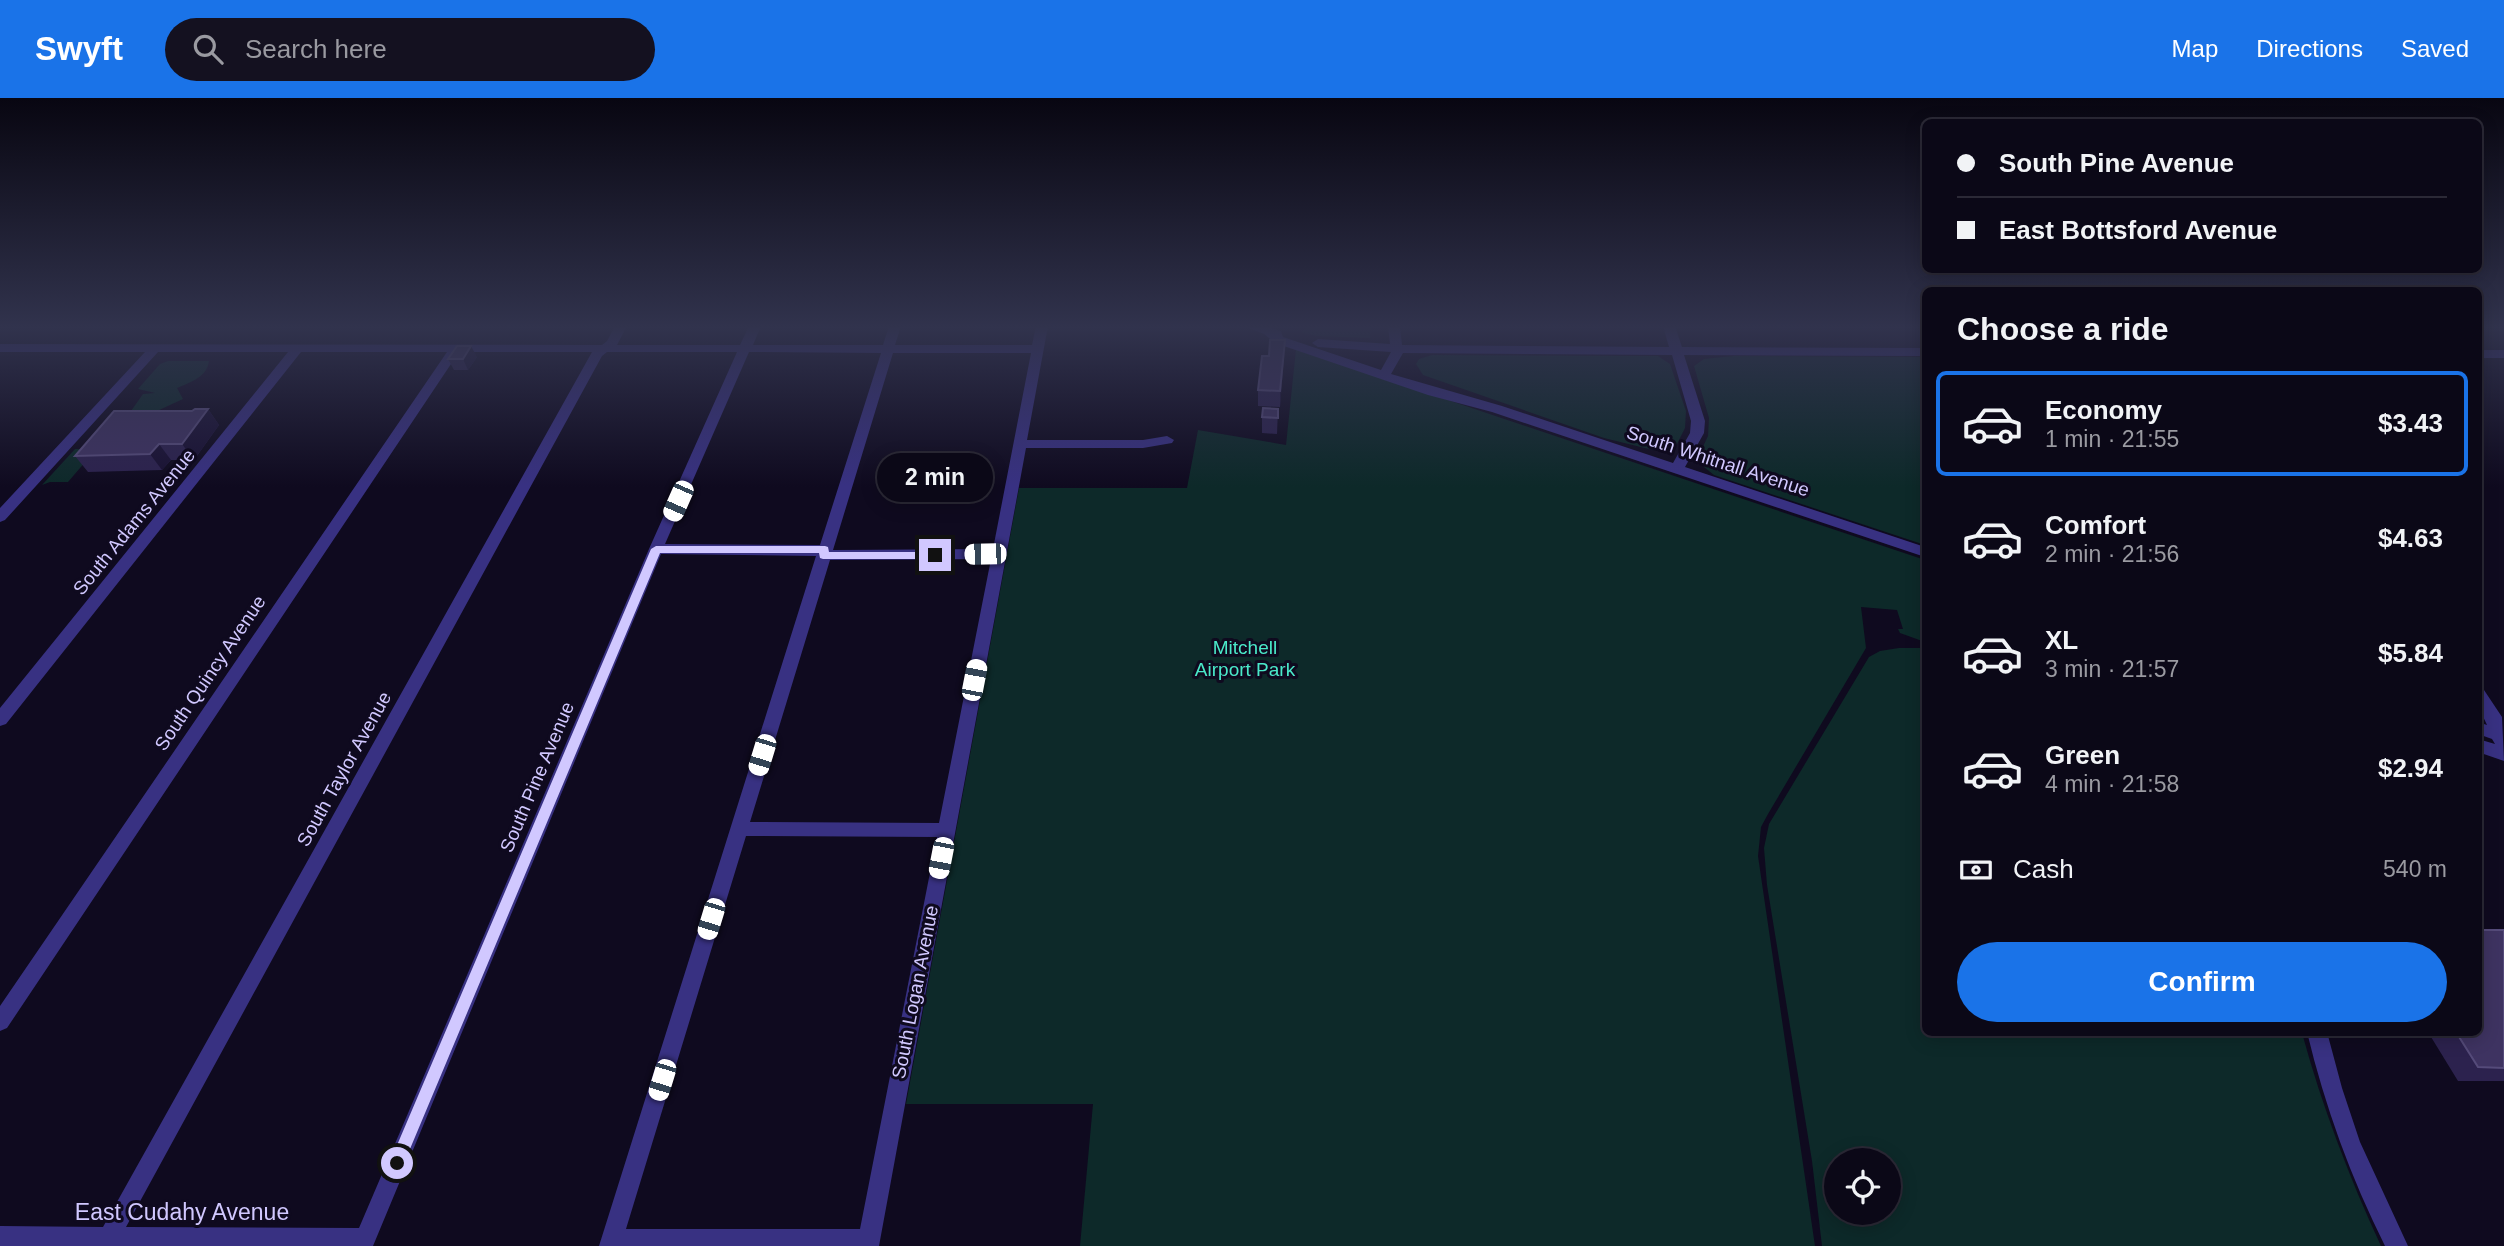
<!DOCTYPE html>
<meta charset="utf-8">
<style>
:root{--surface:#0b0817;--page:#141120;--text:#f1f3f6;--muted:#9a9aa1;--line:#2b2936;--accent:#1a73e8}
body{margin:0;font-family:Arial,sans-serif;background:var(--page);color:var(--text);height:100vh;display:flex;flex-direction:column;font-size:26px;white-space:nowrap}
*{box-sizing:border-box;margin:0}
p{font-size:23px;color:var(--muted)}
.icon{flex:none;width:38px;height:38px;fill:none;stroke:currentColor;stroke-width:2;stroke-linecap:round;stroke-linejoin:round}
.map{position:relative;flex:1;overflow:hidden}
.sheet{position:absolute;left:1922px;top:189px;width:560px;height:749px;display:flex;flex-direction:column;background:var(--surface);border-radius:10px;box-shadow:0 4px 18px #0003,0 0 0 2px var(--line)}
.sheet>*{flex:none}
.guide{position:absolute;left:1922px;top:21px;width:560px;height:154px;border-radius:10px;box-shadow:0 4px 18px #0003,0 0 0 2px var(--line);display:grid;align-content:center;height:154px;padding:0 35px;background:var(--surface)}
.buttons{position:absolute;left:1824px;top:1050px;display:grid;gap:14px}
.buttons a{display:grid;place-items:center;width:77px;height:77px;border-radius:50%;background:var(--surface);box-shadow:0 4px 18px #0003,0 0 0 2px var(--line);font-size:35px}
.end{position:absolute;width:32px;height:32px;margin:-16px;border:9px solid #d1c8ff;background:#111;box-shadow:0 0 0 4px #111}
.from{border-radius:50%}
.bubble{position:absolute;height:49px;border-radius:24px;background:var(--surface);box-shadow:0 4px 18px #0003,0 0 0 2px var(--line);font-size:23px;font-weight:800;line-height:49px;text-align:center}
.car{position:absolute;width:21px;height:42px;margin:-21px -10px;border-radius:9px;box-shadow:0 0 5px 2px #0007;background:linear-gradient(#fff 24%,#345 0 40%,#fff 0 76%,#345 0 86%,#fff 0)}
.guide b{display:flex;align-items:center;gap:24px;height:66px;font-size:26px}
.guide b+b{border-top:2px solid var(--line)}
.guide i{width:18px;height:18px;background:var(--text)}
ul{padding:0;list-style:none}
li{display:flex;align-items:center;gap:21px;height:105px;margin:0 14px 10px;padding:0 21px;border:4px solid transparent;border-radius:10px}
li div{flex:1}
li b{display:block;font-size:26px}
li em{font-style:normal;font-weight:800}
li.active{border-color:var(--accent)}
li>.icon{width:63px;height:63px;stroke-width:1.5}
h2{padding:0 35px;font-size:32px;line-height:84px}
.pay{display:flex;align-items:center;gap:18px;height:77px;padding:0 35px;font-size:26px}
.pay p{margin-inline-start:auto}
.primary-button{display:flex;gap:14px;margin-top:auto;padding:14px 35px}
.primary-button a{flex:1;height:80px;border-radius:42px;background:var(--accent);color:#fff;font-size:28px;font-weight:800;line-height:80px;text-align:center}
header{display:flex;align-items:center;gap:42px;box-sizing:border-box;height:98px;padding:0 35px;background:var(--accent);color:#fff}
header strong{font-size:33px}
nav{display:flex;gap:38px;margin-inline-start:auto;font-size:24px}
.search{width:490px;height:63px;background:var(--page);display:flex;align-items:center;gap:18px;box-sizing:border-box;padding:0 24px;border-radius:38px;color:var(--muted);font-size:26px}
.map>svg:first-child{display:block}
</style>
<header>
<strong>Swyft</strong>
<div class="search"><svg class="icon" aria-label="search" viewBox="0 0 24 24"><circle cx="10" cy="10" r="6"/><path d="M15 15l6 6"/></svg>Search here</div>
<nav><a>Map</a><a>Directions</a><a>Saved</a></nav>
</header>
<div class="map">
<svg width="2504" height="1148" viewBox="0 0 2504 1148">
<rect width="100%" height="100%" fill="#0f0a1f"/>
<g fill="#0d2929" fill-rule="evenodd">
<path d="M 1310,228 L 1371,228 L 1370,240 L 1316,238 L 1301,234 Z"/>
<path d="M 1296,251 L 1925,462 L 1925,544 L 1900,535 L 1898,531 L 1903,531 L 1897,512 L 1861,509 L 1866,550 L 1768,716 L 1761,729 L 1758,758 L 1815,1148 L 1080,1148 L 1093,1006 L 906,1006 L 1019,390 L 1187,390 L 1198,332 L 1286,347 Z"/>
<path d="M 1432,257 L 1658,258 L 1670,266 L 1686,313 L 1685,330 L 1676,348 L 1668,353 L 1657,353 L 1604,340 L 1423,277 L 1416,266 L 1419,261 Z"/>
<path d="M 1733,258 L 1925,259 L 1925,447 L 1714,377 L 1704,369 L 1699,357 L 1708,338 L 1709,320 L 1694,268 L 1704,261 Z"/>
<path d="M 168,263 L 209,263 C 207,279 191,284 177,290 L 183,301 L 157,313 L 131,313 L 143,296 L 155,295 L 138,291 L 160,266 Z"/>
<path d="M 75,351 L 80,351 L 86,363 L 68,384 L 50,384 L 42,387 Z"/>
<path d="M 1899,550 L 1925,550 L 1925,934 L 2302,935 C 2322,1008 2349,1079 2381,1148 L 1822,1148 L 1812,1063 L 1767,787 L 1764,750 L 1769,726 L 1869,559 L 1880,553 ZM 1836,1062 L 1888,1062 L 1888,1115 L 1836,1115 Z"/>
</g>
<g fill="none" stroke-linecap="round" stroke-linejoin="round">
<g fill="#383182" fill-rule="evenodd">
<path d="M 615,228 L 627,228 L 617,247 L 740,247 L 749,228 L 761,228 L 753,247 L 883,247 L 889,228 L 901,228 L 895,247 L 1032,247 L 1036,228 L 1048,228 L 1027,342 L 1143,342 L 1167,338 L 1174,342 L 1172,345 L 1143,350 L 1026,350 L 879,1148 L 599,1148 L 816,458 L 661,456 L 373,1148 L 0,1148 L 0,1128 L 103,1129 L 592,254 L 459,254 L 7,930 L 0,933 L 0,908 L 447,254 L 301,254 L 6,626 L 0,628 L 0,610 L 288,254 L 158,254 L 5,422 L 0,424 L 0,410 L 145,254 L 0,254 L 0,246 L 602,247 L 607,243 ZM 607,254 L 737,254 L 649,451 L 359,1130 L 126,1129 L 602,258 ZM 749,254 L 881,255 L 820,447 L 665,446 ZM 893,255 L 1031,255 L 993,451 L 833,452 ZM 991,461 L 939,725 L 750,724 L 830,462 ZM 746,738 L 937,739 L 860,1131 L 626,1131 Z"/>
<path d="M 1243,228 L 1264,228 L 1281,233 L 1283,239 L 1381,272 L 1391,254 L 1318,249 L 1312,245 L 1318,241 L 1390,246 L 1388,228 L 1400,228 L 1402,247 L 1669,249 L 1663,228 L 1675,228 L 1682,249 L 1925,250 L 1925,258 L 1684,257 L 1705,323 L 1704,335 L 1685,369 L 1925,449 L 1925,459 L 1492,314 L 1428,297 L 1275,245 L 1264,236 ZM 1403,255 L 1672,257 L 1691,323 L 1690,335 L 1673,365 L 1502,308 L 1391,276 Z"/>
<rect x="2478" y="252" width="26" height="8"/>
<path d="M 2478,590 L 2484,592 L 2502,619 L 2504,663 L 2478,654 L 2478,641 L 2495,646 L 2492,641 L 2478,636 L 2478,624 L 2487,627 L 2478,608 Z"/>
<path d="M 2307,934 L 2327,934 L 2342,990 L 2360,1044 L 2408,1148 L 2385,1148 C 2351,1080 2325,1009 2307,934 Z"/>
</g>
</g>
<g fill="#2c224e">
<path d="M 1284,258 L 1280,309 L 1258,308 L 1258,292 Z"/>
<path d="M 477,259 L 468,272 L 454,272 L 448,261 Z"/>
<path d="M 208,311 L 219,327 L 194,362 L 171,362 L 162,372 L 88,374 L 75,358 L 192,313 Z"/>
<path d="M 1278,311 L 1277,336 L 1262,335 L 1262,319 Z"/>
<path d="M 2504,832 L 2504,983 L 2458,983 L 2428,934 L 2478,934 Z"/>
</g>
<g fill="#191133">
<path d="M 1285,242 L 1284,258 L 1280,309 L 1280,293 Z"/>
<path d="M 471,248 L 477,259 L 468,272 L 463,261 Z"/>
<path d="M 208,311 L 219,327 L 194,362 L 182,346 Z"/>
<path d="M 159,346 L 171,362 L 162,372 L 150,356 Z"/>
</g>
<g fill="#3e3361" stroke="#554b7a" stroke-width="2">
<path d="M 1270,242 L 1285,242 L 1280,293 L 1258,292 L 1262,258 L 1269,258 Z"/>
<path d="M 457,248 L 471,248 L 463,261 L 448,261 Z"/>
<path d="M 1263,310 L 1278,311 L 1278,320 L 1262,319 Z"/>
<path d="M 195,311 L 208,311 L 182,346 L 159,346 L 150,356 L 75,358 L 114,313 L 192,313 Z"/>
<path d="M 2478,832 L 2504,832 L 2504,970 L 2478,969 L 2456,934 L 2478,934 Z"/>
</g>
<linearGradient id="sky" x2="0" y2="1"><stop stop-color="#080611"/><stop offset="0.59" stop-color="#31334d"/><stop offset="1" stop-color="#31334d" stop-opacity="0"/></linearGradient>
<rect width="2504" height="389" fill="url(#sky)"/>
<path fill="#d1c8ff" d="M 656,448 L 825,448 L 828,449 L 829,454 L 935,454 L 941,457 L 935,461 L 823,461 L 820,460 L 819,455 L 660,455 L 402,1070 L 397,1072 L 392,1070 L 389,1065 L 392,1059 L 651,451 Z"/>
<g text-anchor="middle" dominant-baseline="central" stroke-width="6" stroke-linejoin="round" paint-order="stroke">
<g font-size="19" fill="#d1c8ff" stroke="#0f0a1f">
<text transform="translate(1718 363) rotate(18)">South Whitnall Avenue</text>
<text transform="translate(134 424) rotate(-51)">South Adams Avenue</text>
<text transform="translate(210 575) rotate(-56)">South Quincy Avenue</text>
<text transform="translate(344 671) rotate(-61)">South Taylor Avenue</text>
<text transform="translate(537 679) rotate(-67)">South Pine Avenue</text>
<text transform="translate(915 894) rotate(-79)">South Logan Avenue</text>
</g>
<g font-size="19" fill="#4ae9c9" stroke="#0f0a1f">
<text x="1245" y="549">Mitchell<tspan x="1245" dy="22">Airport Park</tspan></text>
</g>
<g font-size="23" fill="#d1c8ff" stroke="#0f0a1f">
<text x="182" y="1114">East Cudahy Avenue</text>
</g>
</g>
</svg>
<div class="buttons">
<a><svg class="icon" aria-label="locate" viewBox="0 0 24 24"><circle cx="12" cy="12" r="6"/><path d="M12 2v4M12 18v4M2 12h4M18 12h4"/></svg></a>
</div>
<i class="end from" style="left:397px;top:1065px"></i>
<i class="end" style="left:935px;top:457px"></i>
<div class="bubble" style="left:877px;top:355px;width:116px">2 min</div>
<i class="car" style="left:678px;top:403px;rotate:204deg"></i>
<i class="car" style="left:985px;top:456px;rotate:269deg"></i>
<i class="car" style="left:974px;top:582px;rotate:11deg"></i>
<i class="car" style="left:762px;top:657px;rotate:197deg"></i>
<i class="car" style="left:941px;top:760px;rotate:191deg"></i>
<i class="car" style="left:711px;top:821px;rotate:197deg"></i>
<i class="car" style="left:662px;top:982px;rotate:197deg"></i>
<div class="guide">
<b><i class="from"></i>South Pine Avenue</b>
<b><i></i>East Bottsford Avenue</b>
</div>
<section class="sheet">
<h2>Choose a ride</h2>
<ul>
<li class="active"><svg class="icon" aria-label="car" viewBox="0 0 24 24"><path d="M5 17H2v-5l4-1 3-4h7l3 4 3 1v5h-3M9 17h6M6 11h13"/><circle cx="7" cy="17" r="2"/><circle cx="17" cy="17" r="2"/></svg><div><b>Economy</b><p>1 min · 21:55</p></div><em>$3.43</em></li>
<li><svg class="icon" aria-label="car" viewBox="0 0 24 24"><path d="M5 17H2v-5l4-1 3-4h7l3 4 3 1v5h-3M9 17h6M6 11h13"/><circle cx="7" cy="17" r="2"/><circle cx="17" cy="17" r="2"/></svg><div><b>Comfort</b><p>2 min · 21:56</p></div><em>$4.63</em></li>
<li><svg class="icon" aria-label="car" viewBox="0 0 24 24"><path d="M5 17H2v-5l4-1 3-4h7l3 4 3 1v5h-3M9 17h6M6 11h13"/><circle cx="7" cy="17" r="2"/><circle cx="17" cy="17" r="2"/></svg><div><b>XL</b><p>3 min · 21:57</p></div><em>$5.84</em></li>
<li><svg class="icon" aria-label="car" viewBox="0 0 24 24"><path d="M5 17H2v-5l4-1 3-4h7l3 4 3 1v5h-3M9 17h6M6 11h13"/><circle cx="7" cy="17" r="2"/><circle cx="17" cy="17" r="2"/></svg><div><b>Green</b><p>4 min · 21:58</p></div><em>$2.94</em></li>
</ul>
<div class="pay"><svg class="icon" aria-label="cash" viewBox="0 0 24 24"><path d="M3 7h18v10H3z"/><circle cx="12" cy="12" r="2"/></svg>Cash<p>540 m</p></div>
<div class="primary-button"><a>Confirm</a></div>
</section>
</div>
